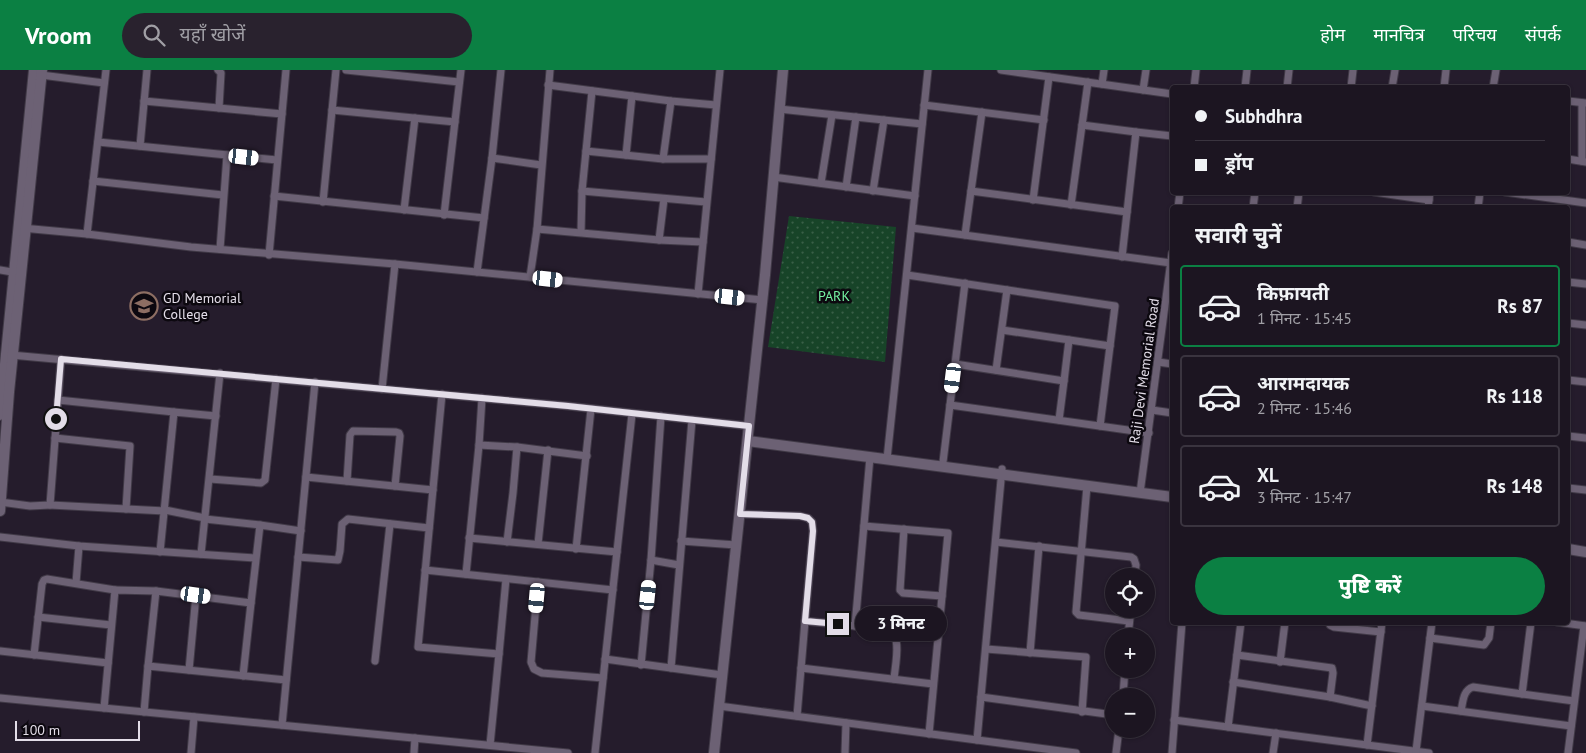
<!DOCTYPE html>
<html lang="hi">
<meta charset="utf-8">
<style>
:root{--surface:#1c1521;--page:#29222e;--text:#f1f3f6;--muted:#a09fa5;--line:#3a343f;--accent:#0b8043}
body{margin:0;font-family:"PT Sans","Noto Sans Devanagari",sans-serif;background:var(--page);color:var(--text);height:100vh;display:flex;flex-direction:column;font-size:19px;white-space:nowrap}
*{box-sizing:border-box;margin:0}
p{font-size:16px;color:var(--muted)}
.icon{flex:none;width:28px;height:28px;fill:none;stroke:currentColor;stroke-width:2;stroke-linecap:round;stroke-linejoin:round}
.map{position:relative;flex:1;overflow:hidden}
.sheet{position:absolute;left:1170px;top:135px;width:400px;height:420px;display:flex;flex-direction:column;background:var(--surface);border-radius:5px;box-shadow:0 1px 4px #0004,0 0 0 1px var(--line)}
.sheet>*{flex:none}
.hud{position:absolute;left:1170px;top:15px;width:400px;height:110px;border-radius:5px;box-shadow:0 1px 4px #0004,0 0 0 1px var(--line);display:grid;align-content:center;height:110px;padding:0 25px;background:var(--surface)}
.buttons{position:absolute;left:1105px;top:498px;display:grid;gap:10px}
.buttons a{display:grid;place-items:center;width:50px;height:50px;border-radius:50%;background:var(--surface);box-shadow:0 1px 4px #0004,0 0 0 1px var(--line);font-size:25px}
.scale{position:absolute;left:15px;bottom:12px;width:125px;box-sizing:border-box;padding-left:5px;border:2px solid #e3dde8;border-top:0;font-size:14px;line-height:18px;white-space:nowrap;color:#e3dde8;-webkit-text-stroke:4px #0c080f;paint-order:stroke}
.end{position:absolute;width:22px;height:22px;margin:-11px;border:6px solid #e3dde8;background:#111;box-shadow:0 0 0 2px #111}
.from{border-radius:50%}
.bubble{position:absolute;height:35px;border-radius:18px;background:var(--surface);box-shadow:0 1px 4px #0004,0 0 0 1px var(--line);font-size:16px;font-weight:800;line-height:35px;text-align:center}
.car{position:absolute;width:15px;height:30px;margin:-15px -8px;border-radius:6px;box-shadow:0 0 4px 1px #0007;background:linear-gradient(#fff 24%,#345 0 40%,#fff 0 76%,#345 0 86%,#fff 0)}
.hud b{display:flex;align-items:center;gap:18px;height:48px;font-size:19px}
.hud b+b{border-top:1px solid var(--line)}
.hud i{width:12px;height:12px;background:var(--text)}
ul{padding:0;list-style:none}
li{display:flex;align-items:center;gap:15px;height:82px;margin:0 10px 8px;padding:0 15px;border:2px solid var(--line);border-radius:5px}
li div{flex:1}
li b{display:block;font-size:19px}
li em{font-style:normal;font-weight:800}
li.active{border-color:var(--accent)}
li>.icon{width:45px;height:45px;stroke-width:1.5}
h2{padding:0 25px;font-size:22px;line-height:60px}
.button{display:flex;gap:10px;margin-top:auto;padding:10px 25px}
.button a{flex:1;height:58px;border-radius:30px;background:var(--accent);color:#fff;font-size:20px;font-weight:800;line-height:58px;text-align:center}
header{display:flex;align-items:center;gap:30px;box-sizing:border-box;height:70px;padding:0 25px;background:var(--accent);color:#fff}
header strong{font-size:24px}
nav{display:flex;gap:28px;margin-inline-start:auto;font-size:18px}
.search{width:350px;height:45px;background:var(--page);display:flex;align-items:center;gap:12px;box-sizing:border-box;padding:0 18px;border-radius:28px;color:var(--muted);font-size:19px}
.map>svg:first-child{display:block}
</style>
<header>
<strong>Vroom</strong>
<div class="search"><svg class="icon" aria-label="search" viewBox="0 0 24 24"><circle cx="10" cy="10" r="6"/><path d="M15 15l6 6"/></svg>यहाँ खोजें</div>
<nav><a>होम</a><a>मानचित्र</a><a>परिचय</a><a>संपर्क</a></nav>
</header>
<div class="map">
<svg width="1586" height="683" viewBox="0 0 1586 683">
<defs>
<pattern id="park-dots" width="8" height="8" patternUnits="userSpaceOnUse" patternTransform="scale(1.25)"><rect width="8" height="8" fill="#174428"/><path d="M2 2h.1M6 6h.1" fill="none" stroke="#395f47" stroke-width="1.8" stroke-linecap="round"/></pattern>
</defs>
<rect width="100%" height="100%" fill="#251c2c"/>
<path fill="url(#park-dots)" d="M 789,146 L 896,157 L 885,292 L 768,277 Z"/>
<g fill="none" stroke-linecap="round" stroke-linejoin="round">
<g stroke="#413a47" stroke-width="9">
<g id="street">
<path d="M 218,0 L 221,3 L 219,38"/>
<path d="M 346,0 L 459,12"/>
<path d="M 1001,0 L 1172,24"/>
<path d="M 41,5 L 104,13"/>
<path d="M 1102,14 L 1104,0"/>
<path d="M 548,15 L 671,31 L 716,35"/>
<path d="M 1194,18 L 1196,0"/>
<path d="M 1245,18 L 1247,0"/>
<path d="M 1287,18 L 1289,0"/>
<path d="M 1351,18 L 1353,0"/>
<path d="M 1392,18 L 1395,0"/>
<path d="M 1444,18 L 1446,0"/>
<path d="M 1493,18 L 1496,0"/>
<path d="M 1143,20 L 1146,0"/>
<path d="M 144,31 L 282,44"/>
<path d="M 1568,31 L 1586,33"/>
<path d="M 924,35 L 1044,50"/>
<path d="M 779,39 L 922,54"/>
<path d="M 332,40 L 455,52"/>
<path d="M 1082,55 L 1136,62"/>
<path d="M 98,72 L 277,90"/>
<path d="M 140,76 L 147,0"/>
<path d="M 586,81 L 663,89 L 711,89"/>
<path d="M 626,85 L 632,26"/>
<path d="M 492,88 L 541,95"/>
<path d="M 663,89 L 671,31"/>
<path d="M 1568,89 L 1586,92"/>
<path d="M 1582,91 L 1582,33"/>
<path d="M 773,107 L 915,126"/>
<path d="M 93,111 L 223,125"/>
<path d="M 821,113 L 832,45"/>
<path d="M 846,117 L 856,47"/>
<path d="M 582,121 L 706,132"/>
<path d="M 873,121 L 884,50"/>
<path d="M 971,121 L 982,42"/>
<path d="M 1374,122 L 1429,130"/>
<path d="M 1505,122 L 1586,133"/>
<path d="M 274,126 L 484,148"/>
<path d="M 1033,130 L 1049,7"/>
<path d="M 323,132 L 336,0"/>
<path d="M 1071,135 L 1088,12"/>
<path d="M 1178,138 L 1180,122"/>
<path d="M 1253,138 L 1255,122"/>
<path d="M 1297,138 L 1299,122"/>
<path d="M 1428,138 L 1430,122"/>
<path d="M 1478,138 L 1480,122"/>
<path d="M 404,140 L 415,48"/>
<path d="M 444,145 L 461,0"/>
<path d="M 22,158 L 87,164 L 191,177 L 395,194 L 763,230"/>
<path d="M 912,158 L 1171,193"/>
<path d="M 537,159 L 659,170 L 703,172"/>
<path d="M 581,162 L 582,121 L 592,21"/>
<path d="M 87,164 L 106,0"/>
<path d="M 965,165 L 971,121 L 1127,142"/>
<path d="M 659,170 L 664,129"/>
<path d="M 1568,172 L 1586,175"/>
<path d="M 220,179 L 227,85"/>
<path d="M 269,185 L 286,0"/>
<path d="M 1122,187 L 1136,62 L 1172,66"/>
<path d="M 0,200 L 18,203"/>
<path d="M 477,202 L 492,88 L 501,0"/>
<path d="M 907,205 L 1115,236 L 1100,356"/>
<path d="M 530,207 L 537,159 L 550,0"/>
<path d="M 1568,212 L 1586,214"/>
<path d="M 698,224 L 720,0"/>
<path d="M 1568,253 L 1586,255"/>
<path d="M 1002,260 L 1110,276"/>
<path d="M 11,285 L 568,336 L 749,356"/>
<path d="M 61,289 L 58,330 L 174,342"/>
<path d="M 1158,292 L 1172,294"/>
<path d="M 955,294 L 1064,311 L 1059,350"/>
<path d="M 996,300 L 1007,220"/>
<path d="M 1568,310 L 1586,312"/>
<path d="M 1064,311 L 1069,270"/>
<path d="M 382,319 L 395,194"/>
<path d="M 442,324 L 418,577 L 499,584 L 490,675"/>
<path d="M 950,335 L 965,213"/>
<path d="M 1152,340 L 1172,343"/>
<path d="M 1568,366 L 1586,368"/>
<path d="M 55,368 L 130,376 L 126,439"/>
<path d="M 479,375 L 517,377 L 587,386"/>
<path d="M 887,389 L 928,0"/>
<path d="M 943,392 L 950,335 L 1149,363"/>
<path d="M 306,407 L 433,420"/>
<path d="M 210,409 L 261,413 L 265,410 L 276,309"/>
<path d="M 347,411 L 350,365 L 353,361 L 396,362 L 399,363 L 400,366 L 395,416"/>
<path d="M 1087,416 L 1076,542 L 1079,545 L 1129,551"/>
<path d="M 1568,418 L 1586,420"/>
<path d="M 1140,423 L 1172,183"/>
<path d="M 0,432 L 30,436 L 50,435 L 58,330"/>
<path d="M 50,435 L 165,441"/>
<path d="M 165,440 L 205,448"/>
<path d="M 740,444 L 800,446 L 808,448 L 812,452 L 813,461 L 805,551"/>
<path d="M 205,449 L 260,455"/>
<path d="M 864,456 L 948,463 L 929,664"/>
<path d="M 904,459 L 900,520 L 903,523 L 942,526"/>
<path d="M 0,467 L 79,476 L 255,488"/>
<path d="M 469,468 L 617,482"/>
<path d="M 681,471 L 736,475"/>
<path d="M 507,472 L 513,423 L 517,377"/>
<path d="M 996,472 L 1131,487 L 1134,489 L 1136,495 L 1135,506"/>
<path d="M 538,474 L 548,380"/>
<path d="M 576,479 L 591,339"/>
<path d="M 160,482 L 174,342 L 216,346"/>
<path d="M 201,484 L 220,303"/>
<path d="M 298,487 L 338,490 L 340,481 L 342,454 L 348,449 L 429,458"/>
<path d="M 651,490 L 679,495"/>
<path d="M 425,500 L 613,520"/>
<path d="M 466,504 L 479,375 L 482,328"/>
<path d="M 538,512 L 531,592 L 534,599 L 542,603 L 603,608"/>
<path d="M 76,513 L 79,476"/>
<path d="M 38,547 L 111,555"/>
<path d="M 1329,552 L 1330,555 L 1334,557 L 1381,562"/>
<path d="M 1557,552 L 1586,556"/>
<path d="M 855,556 C 865,557 877,556 887,558 C 903,563 895,596 894,609"/>
<path d="M 1128,566 L 1131,539"/>
<path d="M 1430,568 L 1484,575 L 1489,568 L 1491,552"/>
<path d="M 986,579 L 1086,587 L 1082,642"/>
<path d="M 0,581 L 108,593"/>
<path d="M 1030,583 L 1039,476"/>
<path d="M 499,584 L 506,509"/>
<path d="M 34,585 L 42,514 L 44,510 L 47,509 L 115,520"/>
<path d="M 1237,585 L 1332,598 L 1333,603 L 1330,627"/>
<path d="M 605,589 L 722,605"/>
<path d="M 375,591 L 390,454"/>
<path d="M 1280,592 L 1285,552"/>
<path d="M 641,595 L 651,490 L 661,346"/>
<path d="M 148,596 L 156,521 L 251,533 L 260,455 L 301,461"/>
<path d="M 671,598 L 692,350"/>
<path d="M 801,598 L 933,614"/>
<path d="M 189,600 L 196,525"/>
<path d="M 243,606 L 251,533"/>
<path d="M 1233,612 L 1330,627 L 1372,636"/>
<path d="M 1522,624 L 1574,631"/>
<path d="M 1123,626 L 1125,599"/>
<path d="M 981,627 L 1114,645"/>
<path d="M 0,628 L 568,683"/>
<path d="M 719,636 L 1076,683"/>
<path d="M 1422,636 L 1571,656"/>
<path d="M 104,638 L 115,520 L 156,521"/>
<path d="M 1461,641 C 1463,632 1463,620 1473,617 L 1522,624 L 1531,552"/>
<path d="M 144,642 L 148,596 L 286,610"/>
<path d="M 797,646 L 805,551 L 855,556 L 870,387"/>
<path d="M 1174,650 L 1429,683"/>
<path d="M 282,655 L 315,312"/>
<path d="M 1228,657 L 1241,552"/>
<path d="M 977,670 L 1002,399"/>
<path d="M 1367,675 L 1382,552"/>
<path d="M 1416,681 L 1432,552"/>
<path d="M 191,683 L 194,647"/>
<path d="M 414,683 L 415,668"/>
<path d="M 595,683 L 632,344"/>
<path d="M 845,683 L 846,653"/>
<path d="M 1116,683 L 1119,659"/>
<path d="M 1172,683 L 1182,552"/>
<path d="M 1273,683 L 1276,663"/>
<path d="M 1568,683 L 1584,556"/>
</g>
</g>
<g stroke="#413a47" stroke-width="12">
<g id="secondary">
<path d="M 0,345 L 34,0"/>
<path d="M 748,371 L 1172,427"/>
<path d="M 0,441 L 9,322 L 42,0"/>
<path d="M 1568,479 L 1586,482"/>
<path d="M 714,683 L 765,205 L 783,0"/>
</g>
</g>
<use href="#street" stroke="#6c6174" stroke-width="7"/>
<use href="#secondary" stroke="#6c6174" stroke-width="10"/>
</g>
<g fill="none" stroke-linecap="round" stroke-linejoin="round">
<path stroke="#e3dde8" stroke-width="6" d="M 56,349 L 61,289 L 568,336 L 749,356 L 740,444 L 800,446 L 808,448 L 812,452 L 813,461 L 805,551 L 838,554"/>
</g>
<defs>
<g id="university-ring" transform="scale(1.4375)"><circle r="9.5" fill="#0c080f" stroke="#8d6e63" stroke-width="1.5"/><path d="M0-5L7-2L0 1L-7-2ZM-4 1L0 2.5L4 1V4Q0 6-4 4Z" fill="#8d6e63"/></g>
</defs>
<g fill-rule="evenodd">
<use href="#university-ring" x="144" y="236"/>
</g>
<g text-anchor="middle" dominant-baseline="central" stroke-width="5" stroke-linejoin="round" paint-order="stroke">
<g font-size="14" fill="#75f1a2" stroke="#0c080f">
<text x="834" y="226">PARK</text>
</g>
<g font-size="14" fill="#e3dde8" stroke="#0c080f" text-anchor="start">
<text x="163" y="228">GD Memorial<tspan x="163" dy="16">College</tspan></text>
</g>
<g font-size="14" fill="#e3dde8" stroke="#0c080f">
<text transform="translate(1144 301) rotate(-82)">Raji Devi Memorial Road</text>
</g>
</g>
</svg>
<div class="buttons">
<a><svg class="icon" aria-label="locate" viewBox="0 0 24 24"><circle cx="12" cy="12" r="6"/><path d="M12 2v4M12 18v4M2 12h4M18 12h4"/></svg></a>
<a>+</a>
<a>−</a>
</div>
<div class="scale">100 m</div>
<i class="end from" style="left:56px;top:349px"></i>
<i class="end" style="left:838px;top:554px"></i>
<div class="bubble" style="left:855px;top:536px;width:92px">3 मिनट</div>
<i class="car" style="left:244px;top:87px;rotate:96deg"></i>
<i class="car" style="left:548px;top:209px;rotate:96deg"></i>
<i class="car" style="left:730px;top:227px;rotate:96deg"></i>
<i class="car" style="left:953px;top:308px;rotate:187deg"></i>
<i class="car" style="left:196px;top:525px;rotate:98deg"></i>
<i class="car" style="left:648px;top:525px;rotate:6deg"></i>
<i class="car" style="left:537px;top:528px;rotate:185deg"></i>
<div class="hud">
<b><i class="from"></i>Subhdhra</b>
<b><i></i>ड्रॉप</b>
</div>
<section class="sheet">
<h2>सवारी चुनें</h2>
<ul>
<li class="active"><svg class="icon" aria-label="car" viewBox="0 0 24 24"><path d="M5 17H2v-5l4-1 3-4h7l3 4 3 1v5h-3M9 17h6M6 11h13"/><circle cx="7" cy="17" r="2"/><circle cx="17" cy="17" r="2"/></svg><div><b>किफ़ायती</b><p>1 मिनट · 15:45</p></div><em>Rs 87</em></li>
<li><svg class="icon" aria-label="car" viewBox="0 0 24 24"><path d="M5 17H2v-5l4-1 3-4h7l3 4 3 1v5h-3M9 17h6M6 11h13"/><circle cx="7" cy="17" r="2"/><circle cx="17" cy="17" r="2"/></svg><div><b>आरामदायक</b><p>2 मिनट · 15:46</p></div><em>Rs 118</em></li>
<li><svg class="icon" aria-label="car" viewBox="0 0 24 24"><path d="M5 17H2v-5l4-1 3-4h7l3 4 3 1v5h-3M9 17h6M6 11h13"/><circle cx="7" cy="17" r="2"/><circle cx="17" cy="17" r="2"/></svg><div><b>XL</b><p>3 मिनट · 15:47</p></div><em>Rs 148</em></li>
</ul>
<div class="button"><a>पुष्टि करें</a></div>
</section>
</div>
